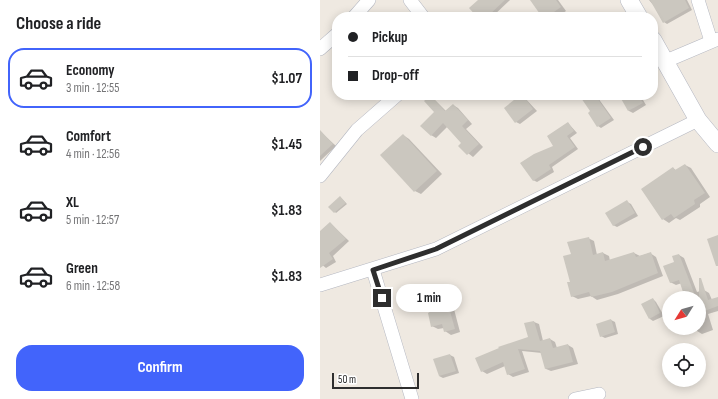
<!DOCTYPE html>
<meta charset="utf-8">
<style>
:root{--surface:#fff;--page:#f2f2f2;--text:#202124;--muted:#757577;--line:#e0e0e0;--accent:#4264fb}
body{margin:0;font-family:"Sofia Sans Condensed",sans-serif;background:var(--page);color:var(--text);height:100vh;display:flex;flex-direction:column;font-size:15px;white-space:nowrap}
*{box-sizing:border-box;margin:0}
p{font-size:13px;color:var(--muted)}
.icon{flex:none;width:22px;height:22px;fill:none;stroke:currentColor;stroke-width:2;stroke-linecap:round;stroke-linejoin:round}
.map{position:relative;flex:1;overflow:hidden}
.details{display:flex;flex-direction:column;background:var(--surface);width:320px}
.details>*{flex:none}
.hud{position:absolute;left:12px;top:12px;width:326px;height:88px;border-radius:16px;box-shadow:0 2px 10px #0003;display:grid;align-content:center;height:88px;padding:0 16px;background:var(--surface)}
.needle{width:26px;rotate:233deg}
.fabs{position:absolute;left:342px;top:291px;display:grid;gap:8px}
.fabs a{display:grid;place-items:center;width:44px;height:44px;border-radius:50%;background:var(--surface);box-shadow:0 2px 10px #0003;font-size:20px}
.scale{position:absolute;left:12px;bottom:10px;width:87px;box-sizing:border-box;padding-left:4px;border:2px solid #2e2e2e;border-top:0;font-size:11px;line-height:14px;white-space:nowrap;color:#2e2e2e;-webkit-text-stroke:3px #fff;paint-order:stroke}
.end{position:absolute;width:18px;height:18px;margin:-9px;border:5px solid #2e2e2e;background:#fff;box-shadow:0 0 0 2px #fff}
.from{border-radius:50%}
.bubble{position:absolute;height:28px;border-radius:14px;background:var(--surface);box-shadow:0 2px 10px #0003;font-size:13px;font-weight:700;line-height:28px;text-align:center}
.hud b{display:flex;align-items:center;gap:14px;height:38px;font-size:15px}
.hud b+b{border-top:1px solid var(--line)}
.hud i{width:10px;height:10px;background:var(--text)}
ul{padding:0;list-style:none}
li{display:flex;align-items:center;gap:12px;height:60px;margin:0 8px 6px;padding:0 8px;border:2px solid transparent;border-radius:16px}
li div{flex:1}
li b{display:block;font-size:15px}
li em{font-style:normal;font-weight:700}
li.selected{border-color:var(--accent)}
li>.icon{width:36px;height:36px;stroke-width:1.5}
h2{padding:0 16px;font-size:18px;line-height:48px}
.button{display:flex;gap:8px;margin-top:auto;padding:8px 16px}
.button a{flex:1;height:46px;border-radius:16px;background:var(--accent);color:#fff;font-size:16px;font-weight:700;line-height:46px;text-align:center}
main{display:flex;flex:1;min-height:0}
.map>svg:first-child{display:block}
</style>
<main>
<section class="details">
<h2>Choose a ride</h2>
<ul>
<li class="selected"><svg class="icon" aria-label="car" viewBox="0 0 24 24"><path d="M5 17H2v-5l4-1 3-4h7l3 4 3 1v5h-3M9 17h6M6 11h13"/><circle cx="7" cy="17" r="2"/><circle cx="17" cy="17" r="2"/></svg><div><b>Economy</b><p>3 min · 12:55</p></div><em>$1.07</em></li>
<li><svg class="icon" aria-label="car" viewBox="0 0 24 24"><path d="M5 17H2v-5l4-1 3-4h7l3 4 3 1v5h-3M9 17h6M6 11h13"/><circle cx="7" cy="17" r="2"/><circle cx="17" cy="17" r="2"/></svg><div><b>Comfort</b><p>4 min · 12:56</p></div><em>$1.45</em></li>
<li><svg class="icon" aria-label="car" viewBox="0 0 24 24"><path d="M5 17H2v-5l4-1 3-4h7l3 4 3 1v5h-3M9 17h6M6 11h13"/><circle cx="7" cy="17" r="2"/><circle cx="17" cy="17" r="2"/></svg><div><b>XL</b><p>5 min · 12:57</p></div><em>$1.83</em></li>
<li><svg class="icon" aria-label="car" viewBox="0 0 24 24"><path d="M5 17H2v-5l4-1 3-4h7l3 4 3 1v5h-3M9 17h6M6 11h13"/><circle cx="7" cy="17" r="2"/><circle cx="17" cy="17" r="2"/></svg><div><b>Green</b><p>6 min · 12:58</p></div><em>$1.83</em></li>
</ul>
<div class="button"><a>Confirm</a></div>
</section>
<div class="map">
<svg width="398" height="399" viewBox="0 0 398 399">
<rect width="100%" height="100%" fill="#efe9e1"/>
<g fill="#0003">
<path d="M 159,0 L 190,0 L 172,17 L 158,17 Z"/>
<path d="M 211,0 L 238,0 L 246,11 L 237,17 L 223,17 Z"/>
<path d="M 329,0 L 367,0 L 372,10 L 347,24 L 344,22 L 335,7 Z"/>
<path d="M 202,95 L 217,111 L 200,124 L 196,122 Z"/>
<path d="M 263,95 L 279,95 L 278,98 L 294,120 L 281,128 L 278,126 Z"/>
<path d="M 300,95 L 320,95 L 326,105 L 313,113 L 309,111 Z"/>
<path d="M 111,96 L 126,111 L 133,105 L 138,108 L 152,124 L 146,129 L 163,147 L 153,157 L 139,146 L 142,143 L 128,126 L 116,138 L 111,135 L 115,112 Z"/>
<path d="M 248,123 L 257,133 L 250,138 L 258,149 L 232,167 L 234,172 L 217,182 L 213,180 Z"/>
<path d="M 3,134 L 16,146 L 0,161 L 0,136 Z"/>
<path d="M 83,135 L 89,139 L 122,174 L 101,194 L 95,191 Z"/>
<path d="M 365,165 L 371,168 L 390,197 L 380,204 L 380,207 L 360,220 L 356,218 L 349,223 L 343,219 L 353,168 L 357,171 Z"/>
<path d="M 20,197 L 27,204 L 16,213 L 10,207 Z"/>
<path d="M 307,202 L 311,204 L 318,216 L 297,227 L 293,225 Z"/>
<path d="M 10,223 L 29,241 L 13,256 L 16,262 L 6,268 L 0,263 L 0,232 Z"/>
<path d="M 268,238 L 274,241 L 277,255 L 283,253 L 289,256 L 290,261 L 314,253 L 320,256 L 330,253 L 336,257 L 343,276 L 298,294 L 277,300 L 271,296 L 258,299 L 252,296 L 252,255 Z"/>
<path d="M 359,255 L 364,258 L 377,292 L 384,290 L 389,293 L 392,300 L 398,298 L 398,311 L 388,314 L 393,330 L 382,334 L 377,331 L 376,328 L 379,328 L 379,298 L 366,298 L 362,283 L 356,285 L 350,282 L 355,263 Z"/>
<path d="M 123,287 L 129,290 L 140,332 L 131,335 L 125,331 L 124,328 L 118,329 L 112,326 Z"/>
<path d="M 333,299 L 336,302 L 344,316 L 333,321 L 330,319 Z"/>
<path d="M 291,320 L 295,322 L 298,334 L 285,338 L 281,336 Z"/>
<path d="M 214,322 L 219,324 L 223,341 L 230,339 L 235,342 L 237,348 L 248,345 L 253,348 L 258,364 L 231,371 L 226,369 L 222,353 L 202,351 L 209,372 L 193,377 L 188,374 L 185,366 L 167,374 L 162,371 L 209,338 Z"/>
<path d="M 130,355 L 134,357 L 139,373 L 123,378 L 119,376 Z"/>
</g>
<g fill="#cbc7bf">
<path d="M 158,0 L 185,0 L 167,17 L 157,17 L 149,8 Z"/>
<path d="M 210,0 L 236,0 L 241,7 L 227,17 L 222,17 Z"/>
<path d="M 330,0 L 365,0 L 369,8 L 343,23 Z"/>
<path d="M 110,95 L 125,111 L 133,104 L 148,120 L 142,126 L 159,144 L 147,155 L 138,146 L 141,143 L 123,123 L 111,136 L 100,126 L 114,112 L 104,101 Z"/>
<path d="M 200,95 L 203,95 L 213,109 L 195,123 L 184,108 Z"/>
<path d="M 259,95 L 275,95 L 291,118 L 277,127 L 268,113 L 270,111 Z"/>
<path d="M 299,95 L 318,95 L 323,103 L 308,111 Z"/>
<path d="M 248,122 L 254,131 L 247,136 L 255,147 L 229,165 L 231,169 L 213,181 L 200,163 L 214,154 L 233,146 L 227,136 Z"/>
<path d="M 0,130 L 13,144 L 0,156 Z"/>
<path d="M 83,134 L 117,171 L 94,192 L 60,155 Z"/>
<path d="M 365,164 L 385,193 L 374,200 L 375,204 L 354,218 L 351,214 L 342,220 L 321,189 L 353,167 L 355,170 Z"/>
<path d="M 20,196 L 26,203 L 14,213 L 8,207 Z"/>
<path d="M 307,200 L 315,213 L 293,226 L 285,213 Z"/>
<path d="M 10,222 L 26,239 L 9,253 L 13,259 L 0,268 L 0,231 Z"/>
<path d="M 398,235 L 398,266 L 396,266 L 387,239 Z"/>
<path d="M 269,237 L 273,255 L 283,252 L 285,261 L 314,252 L 316,257 L 331,252 L 338,273 L 292,292 L 271,297 L 269,292 L 251,297 L 247,282 L 250,282 L 243,256 L 251,254 L 247,242 Z"/>
<path d="M 359,254 L 361,259 L 376,298 L 365,298 L 359,280 L 350,283 L 343,266 L 354,262 L 352,256 Z"/>
<path d="M 379,278 L 381,278 L 388,300 L 398,297 L 398,306 L 379,313 Z"/>
<path d="M 123,286 L 135,329 L 124,332 L 122,324 L 111,327 L 108,313 L 117,308 L 111,289 Z"/>
<path d="M 333,298 L 340,313 L 329,319 L 321,304 Z"/>
<path d="M 291,319 L 295,332 L 280,337 L 276,324 Z"/>
<path d="M 214,321 L 220,341 L 230,338 L 233,348 L 248,344 L 253,362 L 225,369 L 220,351 L 198,349 L 205,369 L 187,375 L 183,362 L 161,372 L 155,358 L 179,348 L 178,347 L 208,337 L 204,323 Z"/>
<path d="M 130,354 L 136,371 L 119,376 L 113,359 Z"/>
</g>
<g fill="none" stroke-linecap="round" stroke-linejoin="round">
<g stroke="#b4b7c1" stroke-width="14">
<g id="minor">
<path d="M 90,0 L 103,17"/>
<path d="M 378,0 L 391,41"/>
<path d="M 34,17 L 49,0"/>
<path d="M 0,49 L 17,34"/>
<path d="M 346,61 L 398,39"/>
<path d="M 0,176 L 37,130 L 77,95"/>
<path d="M 53,270 L 92,399"/>
<path d="M 0,285 L 116,249 L 378,120"/>
<path d="M 255,399 L 279,394"/>
</g>
</g>
<g stroke="#b4b7c1" stroke-width="18">
<g id="tertiary">
<path d="M 309,0 L 319,17"/>
<path d="M 333,40 L 378,120 L 398,144"/>
</g>
</g>
<use href="#minor" stroke="#fff" stroke-width="13"/>
<use href="#tertiary" stroke="#fff" stroke-width="17"/>
</g>
<g fill="none" stroke-linecap="round" stroke-linejoin="round">
<path stroke="#2e2e2e" stroke-width="5" d="M 62,298 L 53,270 L 116,249 L 323,147"/>
</g>
</svg>
<div class="fabs">
<a><svg class="needle" viewBox="-14 -14 28 28"><path d="M0-13l5 13h-10z" fill="#e53935"/><path d="M0 13l5-13h-10z" fill="#757577"/></svg></a>
<a><svg class="icon" aria-label="locate" viewBox="0 0 24 24"><circle cx="12" cy="12" r="6"/><path d="M12 2v4M12 18v4M2 12h4M18 12h4"/></svg></a>
</div>
<div class="scale">50 m</div>
<i class="end from" style="left:323px;top:147px"></i>
<i class="end" style="left:62px;top:298px"></i>
<div class="bubble" style="left:76px;top:284px;width:66px">1 min</div>
<div class="hud">
<b><i class="from"></i>Pickup</b>
<b><i></i>Drop-off</b>
</div>
</div>
</main>
